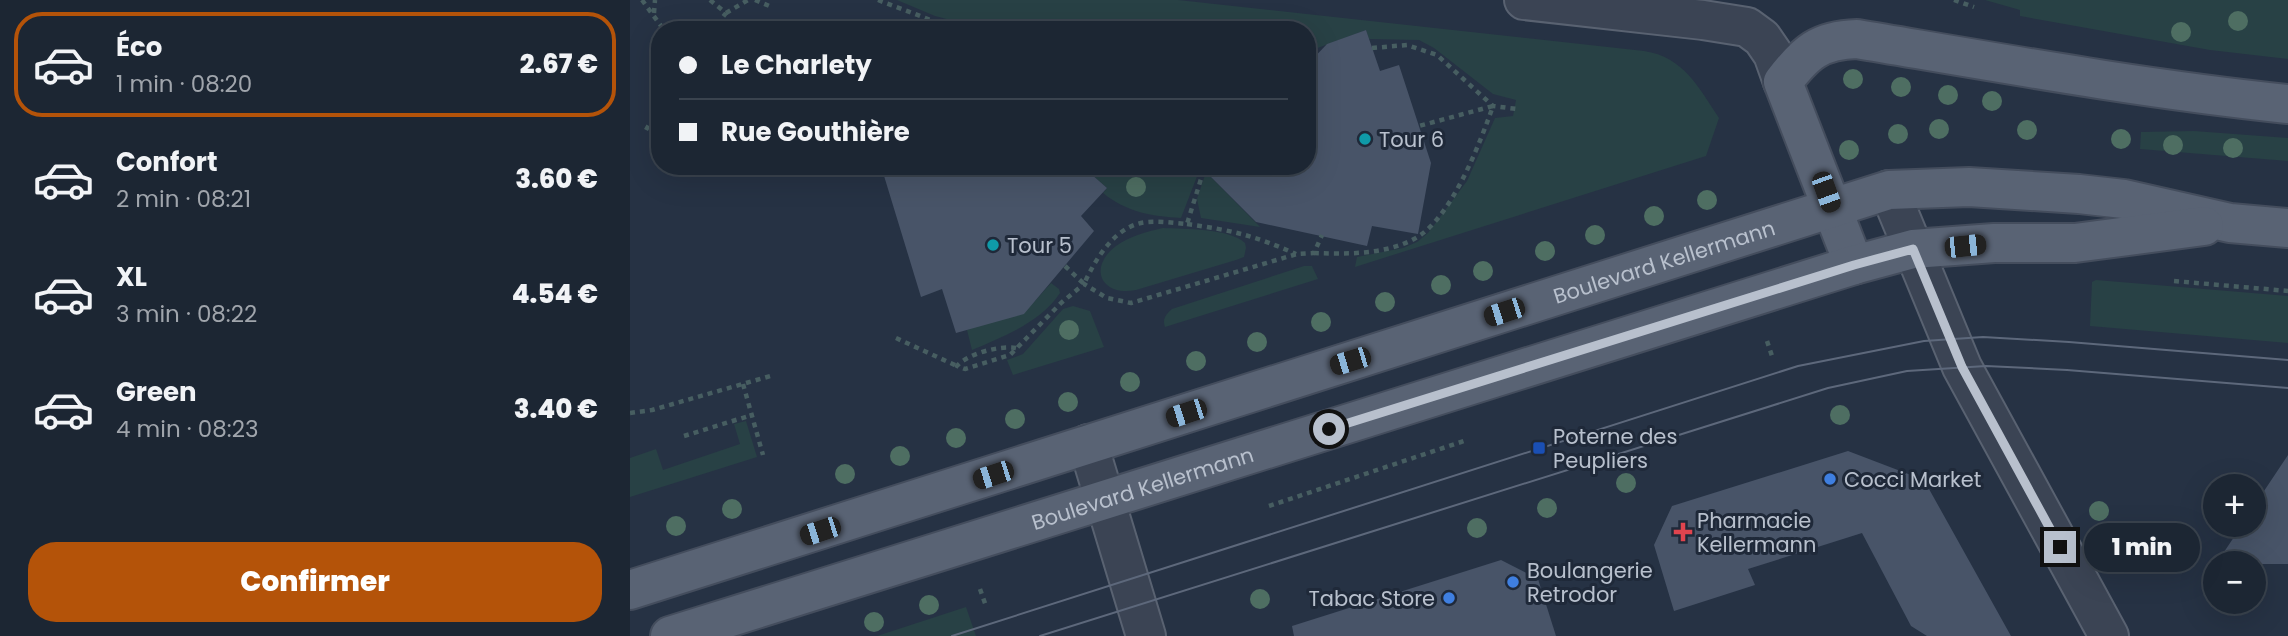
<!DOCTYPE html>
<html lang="fr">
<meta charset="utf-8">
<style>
:root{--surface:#1c2633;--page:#252e3b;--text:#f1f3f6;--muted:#a0a5ac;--line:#3a434e;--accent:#b45309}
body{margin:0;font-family:Poppins,sans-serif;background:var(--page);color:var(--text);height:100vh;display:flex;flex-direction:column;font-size:26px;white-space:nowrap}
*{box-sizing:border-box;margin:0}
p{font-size:23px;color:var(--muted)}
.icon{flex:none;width:38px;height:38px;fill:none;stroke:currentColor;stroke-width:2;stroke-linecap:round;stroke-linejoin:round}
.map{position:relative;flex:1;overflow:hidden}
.drawer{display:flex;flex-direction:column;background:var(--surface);width:630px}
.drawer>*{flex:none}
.guide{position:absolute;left:21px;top:21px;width:665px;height:154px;border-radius:28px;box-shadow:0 7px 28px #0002,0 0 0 2px var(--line);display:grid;align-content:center;height:154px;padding:0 28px;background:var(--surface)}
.tools{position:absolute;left:1573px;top:474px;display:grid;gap:14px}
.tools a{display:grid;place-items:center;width:63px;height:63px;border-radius:50%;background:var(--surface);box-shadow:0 7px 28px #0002,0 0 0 2px var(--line);font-size:35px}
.end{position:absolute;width:32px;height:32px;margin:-16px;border:9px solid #b8c0cd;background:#111;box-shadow:0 0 0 4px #111}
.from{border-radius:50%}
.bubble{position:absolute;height:49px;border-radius:24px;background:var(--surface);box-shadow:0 7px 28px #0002,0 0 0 2px var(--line);font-size:23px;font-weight:800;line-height:49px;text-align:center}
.car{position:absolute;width:21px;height:42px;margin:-21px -10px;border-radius:9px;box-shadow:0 0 5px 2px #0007;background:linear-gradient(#222 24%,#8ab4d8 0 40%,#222 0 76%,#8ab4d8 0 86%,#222 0)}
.guide b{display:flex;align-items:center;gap:24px;height:66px;font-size:26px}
.guide b+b{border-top:2px solid var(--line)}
.guide i{width:18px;height:18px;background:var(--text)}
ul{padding:12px 0 0;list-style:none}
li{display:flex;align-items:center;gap:21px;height:105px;margin:0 14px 10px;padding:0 14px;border:4px solid transparent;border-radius:28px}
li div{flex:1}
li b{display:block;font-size:26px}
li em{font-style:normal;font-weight:800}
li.selected{border-color:var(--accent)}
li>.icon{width:63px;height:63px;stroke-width:1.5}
.primary-button{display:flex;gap:14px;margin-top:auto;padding:14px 28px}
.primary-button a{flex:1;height:80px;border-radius:28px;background:var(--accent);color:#fff;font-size:28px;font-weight:800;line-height:80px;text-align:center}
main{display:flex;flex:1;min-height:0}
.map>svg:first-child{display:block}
</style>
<main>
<section class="drawer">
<ul>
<li class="selected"><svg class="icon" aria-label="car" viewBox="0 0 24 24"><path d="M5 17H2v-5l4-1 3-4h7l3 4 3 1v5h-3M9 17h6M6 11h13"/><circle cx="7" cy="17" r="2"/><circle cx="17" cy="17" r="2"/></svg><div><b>Éco</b><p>1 min · 08:20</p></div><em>2.67 €</em></li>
<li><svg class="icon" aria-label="car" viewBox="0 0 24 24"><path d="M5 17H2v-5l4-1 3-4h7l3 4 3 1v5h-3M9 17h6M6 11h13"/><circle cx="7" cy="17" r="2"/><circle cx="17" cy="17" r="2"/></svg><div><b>Confort</b><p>2 min · 08:21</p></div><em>3.60 €</em></li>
<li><svg class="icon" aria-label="car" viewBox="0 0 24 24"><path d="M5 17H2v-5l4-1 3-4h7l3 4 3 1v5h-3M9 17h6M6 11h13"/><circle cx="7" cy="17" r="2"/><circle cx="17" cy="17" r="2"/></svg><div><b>XL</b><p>3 min · 08:22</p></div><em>4.54 €</em></li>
<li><svg class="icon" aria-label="car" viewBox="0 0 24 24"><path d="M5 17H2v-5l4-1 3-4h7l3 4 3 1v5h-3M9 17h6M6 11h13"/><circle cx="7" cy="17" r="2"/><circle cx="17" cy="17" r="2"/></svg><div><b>Green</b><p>4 min · 08:23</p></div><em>3.40 €</em></li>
</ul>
<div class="primary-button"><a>Confirmer</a></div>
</section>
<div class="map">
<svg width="1658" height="636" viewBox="0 0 1658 636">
<rect width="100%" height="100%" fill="#263244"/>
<g fill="#284145">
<path d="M 267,0 L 548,0 L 1014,51 C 1054,57 1069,88 1089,118 L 1076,156 L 725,267 L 727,257 L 773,248 L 787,242 L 798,233 L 837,181 L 865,118 L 883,116 L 886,100 L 863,94 L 804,48 L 789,40 L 739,39 L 736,30 L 685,49 L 677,36 L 677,30 L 575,20 L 544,21 L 512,30 L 359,30 L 305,16 Z"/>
<path d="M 1355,0 L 1658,0 L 1658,59 L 1580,50 L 1390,16 L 1390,10 Z"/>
<path d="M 1564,131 L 1658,138 L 1658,161 L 1510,149 L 1511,132 Z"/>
<path d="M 452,166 L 571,166 L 551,218 C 520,216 497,212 473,193 L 477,188 Z"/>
<path d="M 578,166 L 578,174 L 630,227 L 571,218 L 567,199 Z"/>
<path d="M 533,228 C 554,229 599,228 615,243 L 616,248 L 614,257 L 606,260 L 506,290 C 472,297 457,268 486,246 C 500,236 516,232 533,228 Z"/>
<path d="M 674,266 L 682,266 L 688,279 L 535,327 C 532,319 536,314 542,309 Z"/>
<path d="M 1466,280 L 1658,296 L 1658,343 L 1460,326 L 1462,282 Z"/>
<path d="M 421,283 L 429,289 L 430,293 C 410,323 374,336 342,350 L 337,330 L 404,302 Z"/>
<path d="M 443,306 L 460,311 L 474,347 L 383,375 L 377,360 L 393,354 L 433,309 Z"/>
<path d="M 116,421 L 127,457 L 0,497 L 0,458 L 26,449 L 33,470 L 110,444 L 104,424 Z"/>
<path d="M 336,607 L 346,636 L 247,636 Z"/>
</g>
<g fill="#485468">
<path d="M 736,30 L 750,71 L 769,65 L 801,163 L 788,234 L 742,226 L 737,246 L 626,222 L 570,166 L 677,166 L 677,65 L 697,44 Z"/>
<path d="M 251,166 L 452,166 L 477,188 L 451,216 L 464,231 L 394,314 L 326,333 L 312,289 L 291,297 Z"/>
<path d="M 1218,451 L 1294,480 L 1381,636 L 1297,636 L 1281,626 L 1232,533 L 1118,569 L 1125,585 L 1044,611 L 1024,545 L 1042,506 Z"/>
<path d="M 1658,455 L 1658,564 L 1586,564 L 1612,525 L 1624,525 L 1624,506 Z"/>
<path d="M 871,560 L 908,579 L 926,636 L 664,636 L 662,626 Z"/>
</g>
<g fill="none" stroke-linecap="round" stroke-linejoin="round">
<g stroke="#596271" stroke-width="42">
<g id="minor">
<path d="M 894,0 L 1073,20 L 1117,27 L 1132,38 L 1143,54 L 1153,82"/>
<path d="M 1259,190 L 1332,367 L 1479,636"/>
<path d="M 458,444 L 516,636"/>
</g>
</g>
<g stroke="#444d5d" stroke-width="42">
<g id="major">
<path d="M 1224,265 L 1153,82 C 1175,53 1189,40 1227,39 C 1370,63 1514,89 1658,104"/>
<path id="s1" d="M 0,590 L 1259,190 L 1339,187 L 1449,194 L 1494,199 L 1600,223 L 1658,228"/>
<path id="s2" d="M 40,636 L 1224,265 L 1283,249 L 1364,243 L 1445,243 L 1574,226"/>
</g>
</g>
<g stroke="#475e61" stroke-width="4.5" stroke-dasharray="5 5" stroke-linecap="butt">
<path d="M 12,0 L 34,30"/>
<path d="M 80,0 L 96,13 L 83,30"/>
<path d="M 125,0 L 142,7"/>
<path d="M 248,0 L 327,30"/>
<path d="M 1324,0 L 1344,7"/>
<path d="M 24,13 L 25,0"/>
<path d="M 96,13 L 118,0"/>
<path d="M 533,30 L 574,23 L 639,30"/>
<path d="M 742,48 L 777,45 L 807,55 L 863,106 L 887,109"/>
<path d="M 677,52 L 684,58"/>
<path d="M 16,130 L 30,105"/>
<path d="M 557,224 C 601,230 626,236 666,254"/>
<path d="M 684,253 C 716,254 754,255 784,239 C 821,220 850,143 863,106 L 789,126"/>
<path d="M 435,266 L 454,284 C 466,258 486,224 518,222 C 531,221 544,223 557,224 L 575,166"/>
<path d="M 1544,281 L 1658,291"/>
<path d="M 266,338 L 327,366"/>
<path d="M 1137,341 L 1143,359"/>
<path d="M 386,348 C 370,345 337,354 327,366 L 335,369 L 380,355 L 431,303 L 454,284 L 477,298 L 501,303 L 667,254 L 684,253 L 692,235"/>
<path d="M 113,384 L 133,455"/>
<path d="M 0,413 L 22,410 L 144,375"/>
<path d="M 54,436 L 122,415"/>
<path d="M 639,506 L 834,441"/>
<path d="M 350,589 L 356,606"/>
</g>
<use href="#minor" stroke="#3b4454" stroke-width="38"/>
<use href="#major" stroke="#596374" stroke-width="38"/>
<g stroke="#5d687b" stroke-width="2">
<path d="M 322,636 L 1168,366 L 1294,341 L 1353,337 L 1439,342 L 1658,360"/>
<path d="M 410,636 L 1198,388 L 1277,371 L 1356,366 L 1437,370 L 1658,388"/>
</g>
</g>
<g fill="#4e6e62">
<circle cx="1608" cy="21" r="10"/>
<circle cx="1551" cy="32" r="10"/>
<circle cx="1223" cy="79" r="10"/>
<circle cx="1271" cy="87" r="10"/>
<circle cx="1318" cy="95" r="10"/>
<circle cx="1362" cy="101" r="10"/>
<circle cx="1309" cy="129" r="10"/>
<circle cx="1397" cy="130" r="10"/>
<circle cx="1268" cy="134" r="10"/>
<circle cx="1491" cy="139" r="10"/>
<circle cx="1543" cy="145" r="10"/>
<circle cx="1603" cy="148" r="10"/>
<circle cx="1219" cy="150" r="10"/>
<circle cx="506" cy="187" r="10"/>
<circle cx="1077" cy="200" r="10"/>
<circle cx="1024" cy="216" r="10"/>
<circle cx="965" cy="235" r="10"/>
<circle cx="915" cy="251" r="10"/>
<circle cx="853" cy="271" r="10"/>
<circle cx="811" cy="285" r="10"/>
<circle cx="755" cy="302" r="10"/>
<circle cx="691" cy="322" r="10"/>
<circle cx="439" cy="330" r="10"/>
<circle cx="627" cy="342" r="10"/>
<circle cx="566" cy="361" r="10"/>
<circle cx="500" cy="382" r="10"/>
<circle cx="438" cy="402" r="10"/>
<circle cx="1210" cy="415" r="10"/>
<circle cx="385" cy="419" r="10"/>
<circle cx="326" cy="438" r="10"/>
<circle cx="270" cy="456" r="10"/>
<circle cx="215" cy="474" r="10"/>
<circle cx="996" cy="483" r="10"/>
<circle cx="917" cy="508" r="10"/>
<circle cx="102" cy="509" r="10"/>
<circle cx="1469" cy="511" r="10"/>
<circle cx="46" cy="526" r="10"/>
<circle cx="847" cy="528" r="10"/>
<circle cx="1493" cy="556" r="10"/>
<circle cx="630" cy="599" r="10"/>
<circle cx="299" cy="605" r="10"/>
<circle cx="244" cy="622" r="10"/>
</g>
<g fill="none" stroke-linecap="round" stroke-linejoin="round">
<path stroke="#b8c0cd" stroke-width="9" d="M 699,429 L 1224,265 L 1283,249 L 1332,367 L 1430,547"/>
</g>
<g fill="#0f9aa8" stroke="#1f2939" stroke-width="2.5">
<circle cx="735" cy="139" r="7"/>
<circle cx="363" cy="245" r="7"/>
</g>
<rect fill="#1a4fb4" stroke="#1f2939" stroke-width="2.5" x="902" y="441" width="14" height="14" rx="3.5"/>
<g fill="#3f7fe0" stroke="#1f2939" stroke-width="2.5">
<circle cx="1200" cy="479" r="7"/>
<circle cx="883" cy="582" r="7"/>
<circle cx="819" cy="598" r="7"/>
</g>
<path fill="#e0444e" stroke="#1f2939" stroke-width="2.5" d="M1049.5 521.5h7v7h7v7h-7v7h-7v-7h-7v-7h7z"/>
<g text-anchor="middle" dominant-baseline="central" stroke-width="6" stroke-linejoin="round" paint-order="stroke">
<g font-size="21" fill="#b8c0cd" stroke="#1f2939" text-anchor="start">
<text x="749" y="139">Tour 6</text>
<text x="377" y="245">Tour 5</text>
<text x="923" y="436">Poterne des<tspan x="923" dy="24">Peupliers</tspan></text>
<text x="1214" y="479">Cocci Market</text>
<text x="1067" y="520">Pharmacie<tspan x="1067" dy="24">Kellermann</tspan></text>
<text x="897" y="570">Boulangerie<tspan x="897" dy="24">Retrodor</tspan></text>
<text x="805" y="598" text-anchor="end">Tabac Store</text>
</g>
<g font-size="21" fill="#b8c0cd" stroke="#1f2939">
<text stroke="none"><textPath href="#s1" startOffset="1085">Boulevard Kellermann</textPath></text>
<text stroke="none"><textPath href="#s2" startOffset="495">Boulevard Kellermann</textPath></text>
</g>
</g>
</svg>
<div class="tools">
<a>+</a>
<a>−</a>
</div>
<i class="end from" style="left:699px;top:429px"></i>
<i class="end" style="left:1430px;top:547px"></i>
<div class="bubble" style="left:1454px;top:523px;width:116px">1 min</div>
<i class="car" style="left:1196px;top:192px;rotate:160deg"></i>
<i class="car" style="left:1335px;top:246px;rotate:84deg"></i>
<i class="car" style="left:874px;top:312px;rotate:252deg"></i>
<i class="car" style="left:720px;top:361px;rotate:253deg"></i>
<i class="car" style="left:556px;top:413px;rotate:252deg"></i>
<i class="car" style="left:363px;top:475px;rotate:252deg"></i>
<i class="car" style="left:190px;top:531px;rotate:252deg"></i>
<div class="guide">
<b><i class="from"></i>Le Charlety</b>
<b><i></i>Rue Gouthière</b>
</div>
</div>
</main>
